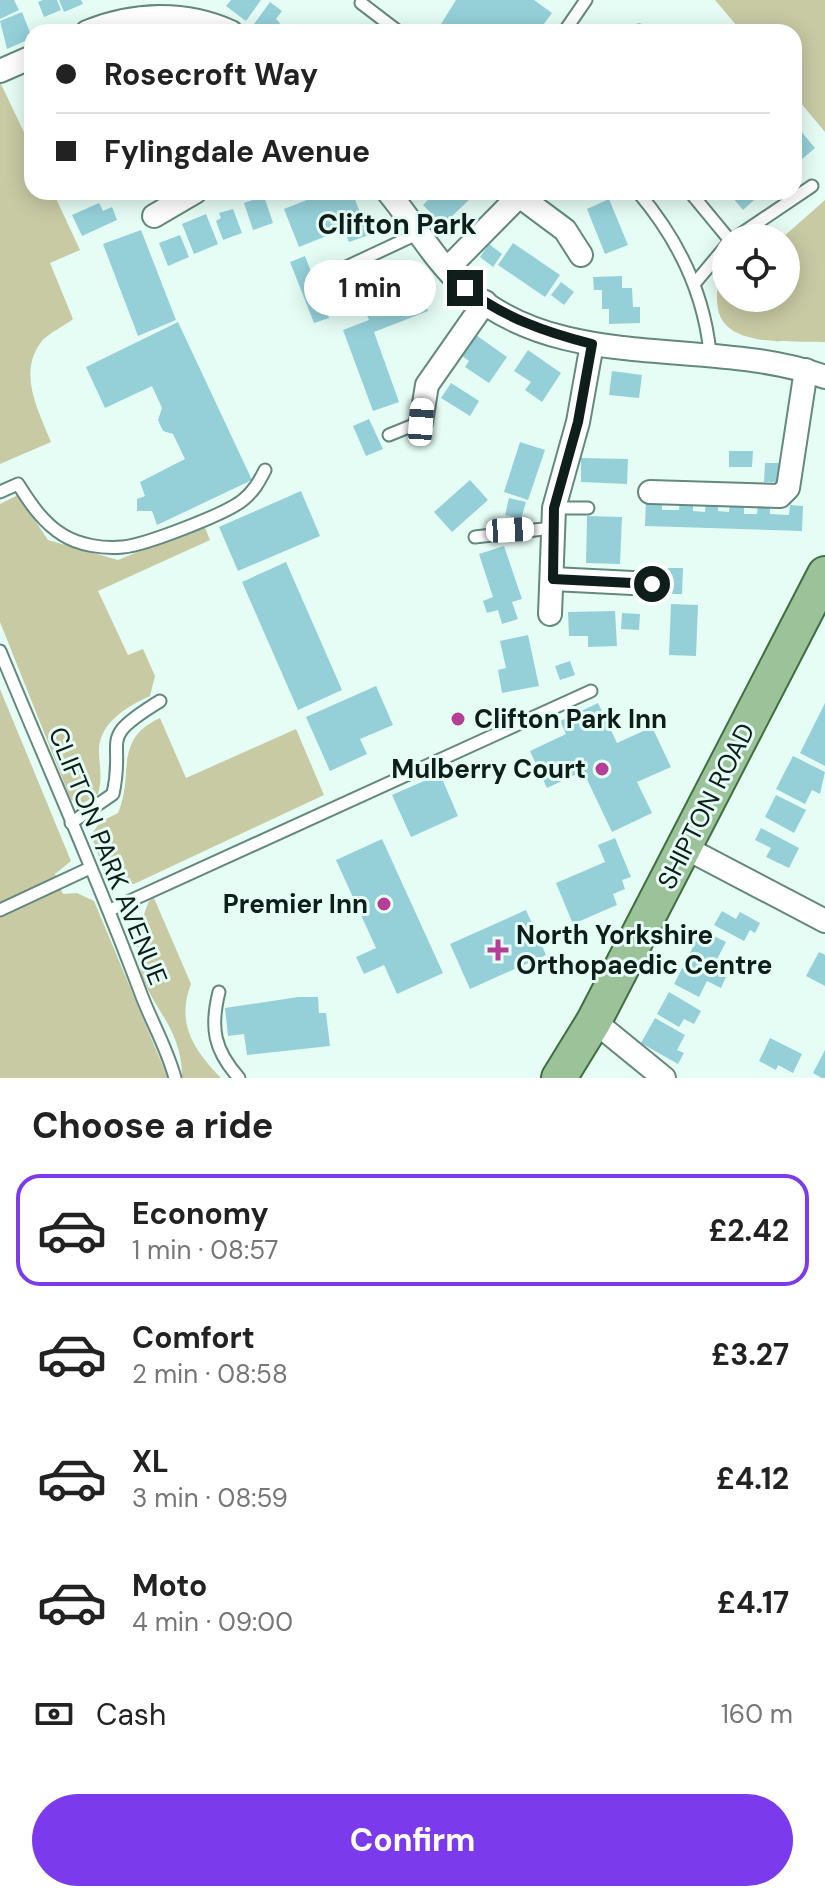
<!DOCTYPE html>
<meta charset="utf-8">
<style>
:root{--surface:#fff;--page:#f6f6f6;--text:#222;--muted:#767676;--line:#e0e0e0;--accent:#7c3aed}
body{margin:0;font-family:"DM Sans",sans-serif;background:var(--page);color:var(--text);height:100vh;display:flex;flex-direction:column;font-size:30px;white-space:nowrap}
*{box-sizing:border-box;margin:0}
p{font-size:26px;color:var(--muted)}
.icon{flex:none;width:44px;height:44px;fill:none;stroke:currentColor;stroke-width:2;stroke-linecap:round;stroke-linejoin:round}
.map{position:relative;height:1078px;overflow:hidden}
.side{display:flex;flex-direction:column;background:var(--surface);flex:1}
.side>*{flex:none}
.banner{position:absolute;left:24px;top:24px;width:778px;height:176px;border-radius:24px;box-shadow:0 4px 20px #0003;display:grid;align-content:center;height:176px;padding:0 32px;background:var(--surface)}
.buttons{position:absolute;left:712px;top:224px;display:grid;gap:16px}
.buttons a{display:grid;place-items:center;width:88px;height:88px;border-radius:50%;background:var(--surface);box-shadow:0 4px 20px #0003;font-size:40px}
.end{position:absolute;width:36px;height:36px;margin:-18px;border:10px solid #0f1e1a;background:#fff;box-shadow:0 0 0 4px #fff}
.from{border-radius:50%}
.bubble{position:absolute;height:56px;border-radius:28px;background:var(--surface);box-shadow:0 4px 20px #0003;font-size:26px;font-weight:700;line-height:56px;text-align:center}
.car{position:absolute;width:24px;height:48px;margin:-24px -12px;border-radius:10px;box-shadow:0 0 6px 2px #0007;background:linear-gradient(#fff 24%,#345 0 40%,#fff 0 76%,#345 0 86%,#fff 0)}
.banner b{display:flex;align-items:center;gap:28px;height:76px;font-size:30px}
.banner b+b{border-top:2px solid var(--line)}
.banner i{width:20px;height:20px;background:var(--text)}
ul{padding:0;list-style:none}
li{display:flex;align-items:center;gap:24px;height:112px;margin:0 16px 12px;padding:0 16px;border:4px solid transparent;border-radius:24px}
li div{flex:1}
li b{display:block;font-size:30px}
li em{font-style:normal;font-weight:700}
li.current{border-color:var(--accent)}
li>.icon{width:72px;height:72px;stroke-width:1.5}
h2{padding:0 32px;font-size:36px;line-height:96px}
.pay{display:flex;align-items:center;gap:20px;height:88px;padding:0 32px;font-size:30px}
.pay p{margin-inline-start:auto}
.primary-button{display:flex;gap:16px;margin-top:auto;padding:16px 32px}
.primary-button a{flex:1;height:92px;border-radius:48px;background:var(--accent);color:#fff;font-size:32px;font-weight:700;line-height:92px;text-align:center}
.map>svg:first-child{display:block}
</style>
<div class="map">
<svg width="825" height="1078" viewBox="0 0 825 1078">
<rect width="100%" height="100%" fill="#e6fdf6"/>
<g fill="#c8caa4">
<path d="M 715,0 L 825,0 L 825,132 L 794,95 L 794,32 L 742,32 Z"/>
<path d="M 0,82 L 32,149 L 32,192 L 53,192 L 80,250 L 50,263 L 73,319 C 64,326 49,333 42,341 C 17,372 38,410 51,442 L 0,464 Z"/>
<path d="M 825,200 L 825,342 C 793,340 725,349 718,309 C 716,294 716,285 726,273 L 726,298 L 786,298 L 786,238 L 782,238 Z"/>
<path d="M 18,495 L 48,540 L 118,560 L 204,525 L 210,540 L 98,591 L 128,655 L 143,649 L 155,676 L 150,696 C 128,706 100,722 99,749 C 99,766 103,778 98,794 L 82,804 L 71,800 L 0,622 L 0,504 Z"/>
<path d="M 0,689 L 71,861 L 55,874 L 63,894 L 77,893 L 94,901 C 119,960 143,1019 168,1078 L 0,1078 Z"/>
<path d="M 160,718 L 186,778 L 296,729 L 324,795 L 134,884 L 114,883 L 107,879 L 91,835 L 100,822 L 118,813 C 135,774 112,740 160,718 Z"/>
<path d="M 154,898 L 191,984 C 176,1023 193,1049 221,1078 L 182,1078 C 183,1004 111,993 149,901 Z"/>
</g>
<g fill="#95d0d9">
<path d="M 0,0 L 14,0 L 19,10 L 0,19 Z"/>
<path d="M 43,0 L 57,0 L 61,10 L 44,17 L 38,2 Z"/>
<path d="M 59,0 L 81,0 L 83,4 L 64,12 Z"/>
<path d="M 231,0 L 261,0 L 246,21 L 226,6 Z"/>
<path d="M 456,0 L 534,0 L 552,13 L 538,32 L 436,32 Z"/>
<path d="M 270,2 L 282,11 L 276,19 L 280,23 L 273,32 L 264,32 L 254,24 Z"/>
<path d="M 22,12 L 32,38 L 7,49 L 0,21 Z"/>
<path d="M 794,123 L 815,148 L 794,166 Z"/>
<path d="M 327,192 L 352,192 L 369,235 L 349,242 L 344,229 L 299,247 L 284,209 Z"/>
<path d="M 436,192 L 477,192 L 443,225 L 423,205 Z"/>
<path d="M 728,192 L 763,192 L 743,210 Z"/>
<path d="M 264,196 L 273,223 L 253,230 L 244,203 Z"/>
<path d="M 609,199 L 628,245 L 605,254 L 587,209 Z"/>
<path d="M 99,203 L 103,211 L 112,207 L 117,220 L 82,236 L 72,215 Z"/>
<path d="M 233,209 L 242,233 L 223,240 L 216,221 L 221,218 L 219,213 Z"/>
<path d="M 206,214 L 218,244 L 194,254 L 182,224 Z"/>
<path d="M 141,230 L 176,320 L 138,336 L 103,244 Z"/>
<path d="M 180,235 L 189,257 L 168,266 L 159,243 Z"/>
<path d="M 513,243 L 560,275 L 545,297 L 498,265 Z"/>
<path d="M 489,244 L 502,254 L 493,267 L 480,257 Z"/>
<path d="M 305,256 L 329,318 L 314,323 L 290,262 Z"/>
<path d="M 415,275 L 428,311 L 374,332 L 399,402 L 373,411 L 343,330 L 369,320 L 363,306 L 408,289 L 405,279 Z"/>
<path d="M 622,276 L 622,288 L 632,288 L 633,307 L 640,307 L 640,323 L 609,324 L 609,309 L 602,309 L 602,290 L 594,290 L 593,277 Z"/>
<path d="M 561,282 L 574,292 L 564,305 L 551,295 Z"/>
<path d="M 178,322 L 252,480 L 157,525 L 152,511 L 137,511 L 137,499 L 145,496 L 140,482 L 185,459 L 173,434 L 163,431 L 158,420 L 162,408 L 152,386 L 105,408 L 86,367 Z"/>
<path d="M 476,335 L 507,357 L 489,383 L 465,367 L 469,361 L 462,356 Z"/>
<path d="M 528,350 L 561,373 L 542,402 L 525,390 L 531,382 L 514,371 Z"/>
<path d="M 612,371 L 642,375 L 639,398 L 609,395 Z"/>
<path d="M 451,383 L 479,401 L 470,416 L 441,398 Z"/>
<path d="M 369,419 L 383,449 L 366,456 L 353,426 Z"/>
<path d="M 520,442 L 545,450 L 528,500 L 504,492 Z"/>
<path d="M 729,451 L 753,451 L 752,467 L 729,467 Z"/>
<path d="M 581,458 L 628,459 L 627,484 L 581,482 Z"/>
<path d="M 765,463 L 780,463 L 779,482 L 764,482 Z"/>
<path d="M 470,480 L 488,500 L 452,532 L 434,512 Z"/>
<path d="M 301,491 L 320,536 L 238,571 L 219,527 Z"/>
<path d="M 509,498 L 526,502 L 521,519 L 505,515 Z"/>
<path d="M 646,500 L 662,500 L 662,510 L 679,510 L 680,500 L 693,500 L 693,511 L 705,512 L 706,502 L 718,502 L 718,511 L 729,512 L 730,500 L 744,501 L 744,514 L 757,514 L 758,503 L 770,503 L 770,514 L 789,515 L 790,505 L 803,506 L 802,531 L 645,526 Z"/>
<path d="M 587,516 L 622,517 L 620,564 L 586,563 Z"/>
<path d="M 504,546 L 522,599 L 512,602 L 518,619 L 502,624 L 498,610 L 487,613 L 483,601 L 493,597 L 479,554 Z"/>
<path d="M 286,562 L 342,690 L 298,710 L 242,582 Z"/>
<path d="M 666,568 L 683,568 L 682,594 L 665,594 Z"/>
<path d="M 671,604 L 698,605 L 696,656 L 669,655 Z"/>
<path d="M 615,611 L 617,646 L 588,647 L 588,636 L 569,636 L 568,612 Z"/>
<path d="M 622,613 L 640,614 L 639,630 L 621,629 Z"/>
<path d="M 528,635 L 539,686 L 502,693 L 498,670 L 506,668 L 500,641 Z"/>
<path d="M 570,661 L 575,675 L 560,680 L 555,666 Z"/>
<path d="M 376,686 L 393,725 L 360,739 L 367,754 L 330,771 L 306,717 Z"/>
<path d="M 598,703 L 617,743 L 652,727 L 671,767 L 637,782 L 652,813 L 612,832 L 583,771 L 547,788 L 530,751 L 566,734 L 560,721 Z"/>
<path d="M 825,703 L 825,766 L 800,753 Z"/>
<path d="M 793,756 L 825,772 L 820,794 L 812,790 L 805,804 L 776,789 Z"/>
<path d="M 440,774 L 458,816 L 411,837 L 392,795 Z"/>
<path d="M 776,795 L 806,810 L 794,833 L 765,817 Z"/>
<path d="M 761,828 L 799,848 L 789,868 L 766,857 L 771,848 L 755,840 Z"/>
<path d="M 615,838 L 631,877 L 622,880 L 625,889 L 613,894 L 617,905 L 573,924 L 556,883 L 605,862 L 598,845 Z"/>
<path d="M 382,839 L 443,973 L 397,994 L 384,965 L 364,974 L 356,957 L 376,948 L 336,860 Z"/>
<path d="M 526,910 L 546,955 L 470,989 L 450,944 Z"/>
<path d="M 722,911 L 736,919 L 740,912 L 760,923 L 755,933 L 750,930 L 744,941 L 714,925 Z"/>
<path d="M 708,933 L 726,942 L 714,965 L 690,953 L 698,936 L 705,939 Z"/>
<path d="M 819,952 L 825,955 L 825,986 L 806,976 Z"/>
<path d="M 688,957 L 726,977 L 721,988 L 707,981 L 699,997 L 674,984 Z"/>
<path d="M 669,992 L 701,1011 L 694,1024 L 684,1019 L 679,1027 L 657,1014 Z"/>
<path d="M 298,997 L 318,997 L 319,1013 L 326,1013 L 330,1046 L 247,1055 L 244,1034 L 228,1036 L 225,1008 Z"/>
<path d="M 655,1018 L 685,1035 L 677,1050 L 684,1053 L 678,1064 L 641,1043 Z"/>
<path d="M 770,1038 L 802,1054 L 793,1073 L 778,1065 L 776,1070 L 759,1061 Z"/>
<path d="M 825,1050 L 825,1078 L 822,1078 L 813,1073 Z"/>
</g>
<g fill="none" stroke-linecap="round" stroke-linejoin="round">
<g stroke="#63887e" stroke-width="15">
<g id="service">
<path d="M 361,3 L 399,32"/>
<path d="M 564,32 L 586,0"/>
<path d="M 639,32 L 639,31"/>
<path d="M 638,192 C 677,238 704,293 710,353"/>
<path d="M 690,192 L 728,238"/>
<path d="M 735,238 L 812,186"/>
<path d="M 327,276 L 419,233"/>
<path d="M 695,283 L 726,246"/>
<path d="M 389,435 L 421,422"/>
<path d="M 0,492 L 18,484 C 30,503 43,523 63,535 C 79,545 103,549 123,547 C 145,545 226,514 243,500 C 254,491 259,482 265,470"/>
<path d="M 554,508 L 588,508"/>
<path d="M 475,537 L 552,528"/>
<path d="M 0,651 C 47,765 98,878 141,994 C 152,1023 167,1048 175,1078"/>
<path d="M 71,823 L 113,794 C 126,735 95,741 160,701"/>
<path d="M 0,910 L 90,868"/>
<path d="M 110,910 L 591,691"/>
<path d="M 219,992 C 210,1028 214,1050 239,1078"/>
</g>
</g>
<g stroke="#63887e" stroke-width="26">
<g id="minor">
<path d="M 87,32 C 133,13 185,11 231,32"/>
<path d="M 0,71 L 32,57"/>
<path d="M 388,192 C 414,223 434,260 464,287 C 563,376 709,335 825,377"/>
<path d="M 514,192 L 565,230 L 581,255"/>
<path d="M 154,216 L 195,192"/>
<path d="M 447,269 L 519,196"/>
<path d="M 421,422 L 427,385 L 485,302"/>
<path d="M 650,492 L 780,496 L 788,488 L 806,370"/>
<path d="M 553,579 L 652,584"/>
<path d="M 550,614 L 554,508 L 578,422 L 592,344"/>
<path d="M 684,847 L 825,921"/>
<path d="M 594,1021 L 664,1078"/>
</g>
</g>
<g stroke="#3f6f40" stroke-width="38">
<path id="primary" d="M 559,1078 L 594,1021 L 825,574"/>
</g>
<use href="#service" stroke="#fff" stroke-width="11"/>
<use href="#minor" stroke="#fff" stroke-width="22"/>
<use href="#primary" stroke="#9bc299" stroke-width="34"/>
</g>
<g fill="none" stroke-linecap="round" stroke-linejoin="round">
<path stroke="#0f1e1a" stroke-width="10" d="M 465,288 C 505,318 545,332 592,344 L 578,422 L 554,508 L 553,579 L 652,584"/>
</g>
<g fill="#b63f95" stroke="#e6fdf6" stroke-width="3">
<circle cx="458" cy="719" r="8"/>
<circle cx="602" cy="769" r="8"/>
<circle cx="384" cy="904" r="8"/>
<path d="M494 938h8v8h8v8h-8v8h-8v-8h-8v-8h8z"/>
</g>
<g text-anchor="middle" dominant-baseline="central" stroke-width="6" stroke-linejoin="round" paint-order="stroke">
<g font-size="26" font-weight="bold" fill="#0f1e1a" stroke="#e6fdf6" text-anchor="start">
<text x="474" y="719">Clifton Park Inn</text>
<text x="586" y="769" text-anchor="end">Mulberry Court</text>
<text x="368" y="904" text-anchor="end">Premier Inn</text>
<text x="516" y="935">North Yorkshire<tspan x="516" dy="30">Orthopaedic Centre</tspan></text>
</g>
<g font-size="26" fill="#0f1e1a" stroke="#e6fdf6">
<text transform="translate(706 806) rotate(-63)">SHIPTON ROAD</text>
<text transform="translate(108 856) rotate(68)">CLIFTON PARK AVENUE</text>
</g>
<g font-size="28" font-weight="bold" fill="#0f1e1a" stroke="#e6fdf6">
<text x="397" y="224">Clifton Park</text>
</g>
</g>
</svg>
<div class="buttons">
<a><svg class="icon" aria-label="locate" viewBox="0 0 24 24"><circle cx="12" cy="12" r="6"/><path d="M12 2v4M12 18v4M2 12h4M18 12h4"/></svg></a>
</div>
<i class="end from" style="left:652px;top:584px"></i>
<i class="end" style="left:465px;top:288px"></i>
<div class="bubble" style="left:304px;top:260px;width:132px">1 min</div>
<i class="car" style="left:421px;top:422px;rotate:4deg"></i>
<i class="car" style="left:510px;top:530px;rotate:87deg"></i>
<div class="banner">
<b><i class="from"></i>Rosecroft Way</b>
<b><i></i>Fylingdale Avenue</b>
</div>
</div>
<section class="side">
<h2>Choose a ride</h2>
<ul>
<li class="current"><svg class="icon" aria-label="car" viewBox="0 0 24 24"><path d="M5 17H2v-5l4-1 3-4h7l3 4 3 1v5h-3M9 17h6M6 11h13"/><circle cx="7" cy="17" r="2"/><circle cx="17" cy="17" r="2"/></svg><div><b>Economy</b><p>1 min · 08:57</p></div><em>£2.42</em></li>
<li><svg class="icon" aria-label="car" viewBox="0 0 24 24"><path d="M5 17H2v-5l4-1 3-4h7l3 4 3 1v5h-3M9 17h6M6 11h13"/><circle cx="7" cy="17" r="2"/><circle cx="17" cy="17" r="2"/></svg><div><b>Comfort</b><p>2 min · 08:58</p></div><em>£3.27</em></li>
<li><svg class="icon" aria-label="car" viewBox="0 0 24 24"><path d="M5 17H2v-5l4-1 3-4h7l3 4 3 1v5h-3M9 17h6M6 11h13"/><circle cx="7" cy="17" r="2"/><circle cx="17" cy="17" r="2"/></svg><div><b>XL</b><p>3 min · 08:59</p></div><em>£4.12</em></li>
<li><svg class="icon" aria-label="car" viewBox="0 0 24 24"><path d="M5 17H2v-5l4-1 3-4h7l3 4 3 1v5h-3M9 17h6M6 11h13"/><circle cx="7" cy="17" r="2"/><circle cx="17" cy="17" r="2"/></svg><div><b>Moto</b><p>4 min · 09:00</p></div><em>£4.17</em></li>
</ul>
<div class="pay"><svg class="icon" aria-label="cash" viewBox="0 0 24 24"><path d="M3 7h18v10H3z"/><circle cx="12" cy="12" r="2"/></svg>Cash<p>160 m</p></div>
<div class="primary-button"><a>Confirm</a></div>
</section>
